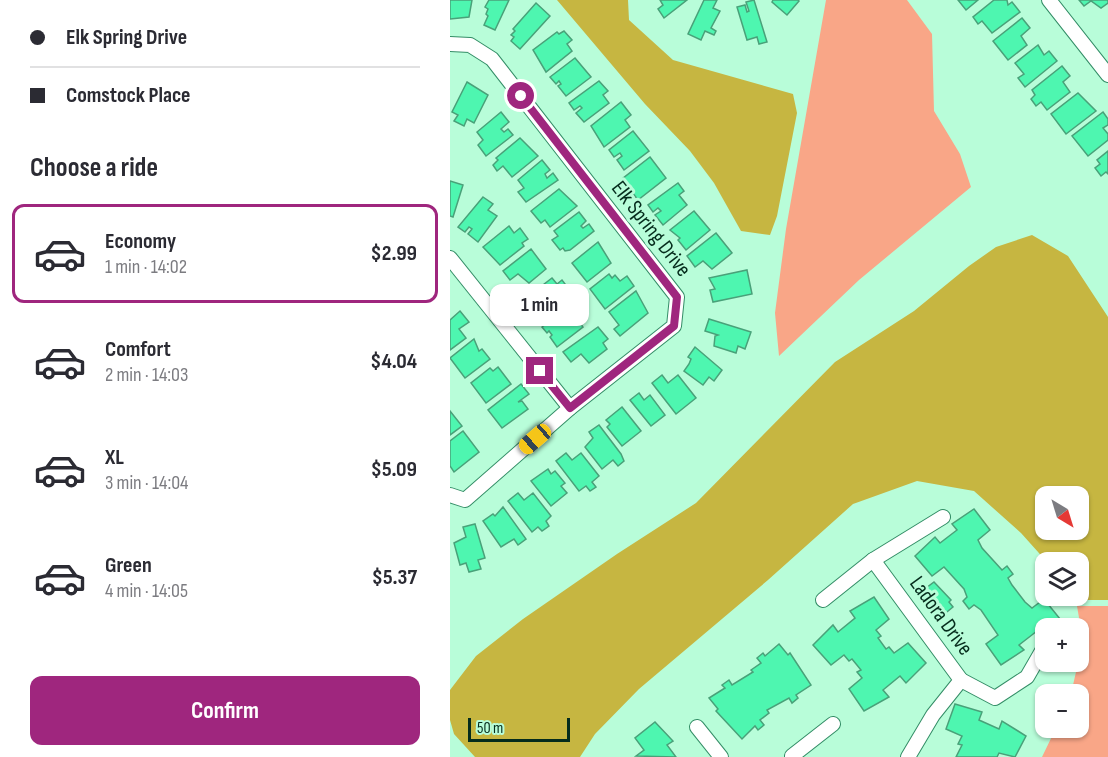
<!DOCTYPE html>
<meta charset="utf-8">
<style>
:root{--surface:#fff;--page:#f2f2f3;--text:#2b2b33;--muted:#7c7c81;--line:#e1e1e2;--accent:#9f267e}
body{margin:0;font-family:"Sofia Sans Condensed",sans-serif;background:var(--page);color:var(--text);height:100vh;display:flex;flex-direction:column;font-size:22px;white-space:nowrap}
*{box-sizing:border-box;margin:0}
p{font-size:20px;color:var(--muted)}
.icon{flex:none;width:33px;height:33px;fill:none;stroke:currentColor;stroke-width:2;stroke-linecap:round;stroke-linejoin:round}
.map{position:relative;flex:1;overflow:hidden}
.side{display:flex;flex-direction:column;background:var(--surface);width:450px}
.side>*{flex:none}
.banner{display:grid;align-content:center;height:132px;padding:0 30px;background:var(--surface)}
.needle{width:39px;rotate:142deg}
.controls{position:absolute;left:585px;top:486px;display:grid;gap:12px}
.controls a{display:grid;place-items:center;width:54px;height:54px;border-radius:12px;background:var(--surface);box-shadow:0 2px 4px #0004;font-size:30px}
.scale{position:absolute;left:18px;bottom:15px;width:102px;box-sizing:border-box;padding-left:6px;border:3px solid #052c1c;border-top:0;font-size:16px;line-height:21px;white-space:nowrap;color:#052c1c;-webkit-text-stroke:4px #b8fdd9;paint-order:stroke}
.end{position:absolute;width:27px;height:27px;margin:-14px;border:8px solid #9f267e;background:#fff;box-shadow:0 0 0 3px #fff}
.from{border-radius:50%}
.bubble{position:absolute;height:42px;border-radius:12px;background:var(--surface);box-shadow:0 2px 4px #0004;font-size:20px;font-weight:700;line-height:42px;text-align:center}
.car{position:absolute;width:18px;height:36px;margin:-18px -9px;border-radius:8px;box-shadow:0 0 4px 2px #0007;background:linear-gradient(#f5c518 24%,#345 0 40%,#f5c518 0 76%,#345 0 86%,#f5c518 0)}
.banner b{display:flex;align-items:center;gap:21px;height:57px;font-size:22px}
.banner b+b{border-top:2px solid var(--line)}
.banner i{width:15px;height:15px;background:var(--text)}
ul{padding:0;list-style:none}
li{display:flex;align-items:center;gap:18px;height:99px;margin:0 12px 9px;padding:0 18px;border:3px solid transparent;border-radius:12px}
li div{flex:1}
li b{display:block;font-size:22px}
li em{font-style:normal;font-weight:700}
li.on{border-color:var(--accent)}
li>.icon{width:54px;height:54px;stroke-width:1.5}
h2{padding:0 30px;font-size:27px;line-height:72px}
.button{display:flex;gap:12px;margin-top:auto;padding:12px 30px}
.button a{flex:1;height:69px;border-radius:12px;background:var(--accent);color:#fff;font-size:24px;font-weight:700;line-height:69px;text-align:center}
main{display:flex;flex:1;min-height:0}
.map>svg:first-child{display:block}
</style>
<main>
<section class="side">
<div class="banner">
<b><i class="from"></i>Elk Spring Drive</b>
<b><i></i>Comstock Place</b>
</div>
<h2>Choose a ride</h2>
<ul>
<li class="on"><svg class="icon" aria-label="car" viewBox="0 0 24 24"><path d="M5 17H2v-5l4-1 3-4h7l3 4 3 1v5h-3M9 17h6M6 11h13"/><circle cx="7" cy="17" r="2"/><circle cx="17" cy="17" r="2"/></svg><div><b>Economy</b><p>1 min · 14:02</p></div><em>$2.99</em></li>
<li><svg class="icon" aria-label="car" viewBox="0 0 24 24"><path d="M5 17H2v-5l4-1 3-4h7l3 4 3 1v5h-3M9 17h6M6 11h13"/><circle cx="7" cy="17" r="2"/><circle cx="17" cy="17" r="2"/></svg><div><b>Comfort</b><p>2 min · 14:03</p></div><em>$4.04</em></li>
<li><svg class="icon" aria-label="car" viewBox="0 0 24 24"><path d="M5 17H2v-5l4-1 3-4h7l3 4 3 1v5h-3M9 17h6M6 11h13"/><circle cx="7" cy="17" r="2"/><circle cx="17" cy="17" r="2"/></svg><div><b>XL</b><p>3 min · 14:04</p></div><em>$5.09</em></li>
<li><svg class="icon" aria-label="car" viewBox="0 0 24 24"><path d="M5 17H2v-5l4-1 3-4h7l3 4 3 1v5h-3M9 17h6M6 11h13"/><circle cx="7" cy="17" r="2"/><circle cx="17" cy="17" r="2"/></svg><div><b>Green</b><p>4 min · 14:05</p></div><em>$5.37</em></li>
</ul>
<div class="button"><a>Confirm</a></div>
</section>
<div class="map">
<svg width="658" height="757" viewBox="0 0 658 757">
<rect width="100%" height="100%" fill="#b8fdd9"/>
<g fill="#f9a687">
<path d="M 376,0 L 457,0 L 482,34 L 484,111 L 510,154 L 521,187 L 409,280 L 329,356 L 325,313 L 336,229 Z"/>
<path d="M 627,606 L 658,606 L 658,757 L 592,757 L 606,728 L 628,728 L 628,694 L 621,694 L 633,641 Z"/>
</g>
<g fill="#c6b641" fill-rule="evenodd">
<path d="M 107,0 L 178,0 L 179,20 L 223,60 L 343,94 L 347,113 L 327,216 L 320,235 L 291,231 L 264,183 L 240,151 L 195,104 Z"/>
<path d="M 582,235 L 618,256 L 658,317 L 658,600 L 629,600 L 625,596 L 628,596 L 628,562 L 597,562 L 571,533 L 524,491 L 467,481 L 403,504 L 318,580 L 189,689 L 145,734 L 130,757 L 25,757 L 4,734 L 0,720 L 0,690 L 26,656 L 73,619 L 167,554 L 246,503 L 385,362 L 464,311 L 519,266 L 546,247 ZM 596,496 L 628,496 L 628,530 L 596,530 Z"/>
</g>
<g fill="#4ef6b0" stroke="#49a179" stroke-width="1.5">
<path d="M 0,0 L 22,0 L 19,17 L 0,19 Z"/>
<path d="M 39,0 L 59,0 L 45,30 L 34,25 L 38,16 L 36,14 L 38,9 L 35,7 Z"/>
<path d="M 210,0 L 237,0 L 214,18 L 208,9 L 213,5 Z"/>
<path d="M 254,0 L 267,0 L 263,8 L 270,11 L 261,28 L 266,31 L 264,35 L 255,31 L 251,40 L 238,34 Z"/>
<path d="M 304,0 L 317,42 L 309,44 L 307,37 L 297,40 L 287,7 L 295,5 L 297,12 L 299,11 L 296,2 Z"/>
<path d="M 323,0 L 348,0 L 349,1 L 337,15 L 322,2 Z"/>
<path d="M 508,0 L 528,0 L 516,10 Z"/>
<path d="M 544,0 L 557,0 L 558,5 L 562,2 L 570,12 L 542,33 L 532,21 L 528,24 L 523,17 Z"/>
<path d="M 629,0 L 658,0 L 658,3 L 651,8 L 641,1 L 634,6 Z"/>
<path d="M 86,3 L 100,16 L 70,49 L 61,41 L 64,37 L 61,35 L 65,31 L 63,29 Z"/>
<path d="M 572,18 L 580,28 L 571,36 L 577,45 L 558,60 L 543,41 Z"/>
<path d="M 114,31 L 122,40 L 117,44 L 122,51 L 96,72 L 83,50 L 107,32 L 109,34 Z"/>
<path d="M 588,45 L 594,55 L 599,51 L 607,61 L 575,87 L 568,78 L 574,74 L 565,63 Z"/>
<path d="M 125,58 L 141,77 L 116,96 L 108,86 L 111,84 L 109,81 L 106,84 L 100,77 Z"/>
<path d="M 612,66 L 620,76 L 613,82 L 620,92 L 597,110 L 591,102 L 586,106 L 581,99 L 585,95 L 582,90 Z"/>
<path d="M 149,81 L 158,91 L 153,95 L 159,103 L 134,122 L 126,113 L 132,108 L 130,106 L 124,110 L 119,103 Z"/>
<path d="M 17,82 L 38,95 L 24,123 L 17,119 L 14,126 L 4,121 L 8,115 L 2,112 Z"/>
<path d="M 628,93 L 646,111 L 616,134 L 601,114 Z"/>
<path d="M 171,102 L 181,115 L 175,120 L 180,127 L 154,147 L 141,126 Z"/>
<path d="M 51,112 L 59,122 L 51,129 L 54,132 L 58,129 L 63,135 L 36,156 L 28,145 L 33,140 L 27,132 Z"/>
<path d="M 653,112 L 658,119 L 658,125 L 653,128 L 658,134 L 658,140 L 638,156 L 622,136 Z"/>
<path d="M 183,131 L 199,151 L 174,170 L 167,160 L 172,156 L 170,153 L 164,157 L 159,150 Z"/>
<path d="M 70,138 L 88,156 L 62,177 L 53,166 L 47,171 L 43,165 L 48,160 L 46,158 Z"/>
<path d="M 658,151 L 658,174 L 656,172 L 651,176 L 645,168 L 650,164 L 647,160 Z"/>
<path d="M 200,157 L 216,178 L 188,200 L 172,179 Z"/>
<path d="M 92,160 L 100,170 L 95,174 L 97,178 L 103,173 L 108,180 L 76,202 L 68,192 L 74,188 L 68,180 Z"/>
<path d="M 0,181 L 13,185 L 3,217 L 0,216 Z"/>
<path d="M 228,183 L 234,191 L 229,195 L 237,205 L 213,225 L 205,215 L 211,211 L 208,208 L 203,212 L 198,205 Z"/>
<path d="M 109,189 L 127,206 L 100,227 L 95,220 L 91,223 L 81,211 Z"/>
<path d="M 33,197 L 43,204 L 38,210 L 47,216 L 28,242 L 18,234 L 22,229 L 19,227 L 15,232 L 8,227 Z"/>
<path d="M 244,211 L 260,230 L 236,250 L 228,240 L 230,238 L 220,230 Z"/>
<path d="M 129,212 L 136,221 L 131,226 L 133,228 L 139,224 L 144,231 L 120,250 L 115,251 L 113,248 L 110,250 L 102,240 L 108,236 L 104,231 Z"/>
<path d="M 59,226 L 64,233 L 70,228 L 78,239 L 72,243 L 74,246 L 50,265 L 33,247 Z"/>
<path d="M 266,233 L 282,253 L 262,269 L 253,261 L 245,267 L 237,256 Z"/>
<path d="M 148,242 L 161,263 L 137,282 L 122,263 Z"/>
<path d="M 81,249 L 96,269 L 79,283 L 68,274 L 60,280 L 53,271 Z"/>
<path d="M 297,270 L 302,294 L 263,302 L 260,290 L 265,289 L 259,278 Z"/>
<path d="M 159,274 L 162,278 L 165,275 L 170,281 L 177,276 L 184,286 L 155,309 L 140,289 Z"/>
<path d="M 102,278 L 107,284 L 112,280 L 122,293 L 88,319 L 81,309 L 91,301 L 84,292 Z"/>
<path d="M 186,291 L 198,313 L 170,336 L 164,329 L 169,325 L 159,312 Z"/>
<path d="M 118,307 L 133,327 L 107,347 L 100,337 L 102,335 L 99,331 L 97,333 L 92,327 Z"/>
<path d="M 10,311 L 19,322 L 9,329 L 16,338 L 0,350 L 0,320 Z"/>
<path d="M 259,319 L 301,332 L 295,349 L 288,346 L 286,353 L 264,346 L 265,336 L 268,335 L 255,331 Z"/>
<path d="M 148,327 L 158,339 L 153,343 L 157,349 L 139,363 L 131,354 L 121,362 L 113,352 Z"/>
<path d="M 24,339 L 29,351 L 32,349 L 40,359 L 15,378 L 0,358 Z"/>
<path d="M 245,347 L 272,370 L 264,381 L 259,377 L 253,385 L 234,371 L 239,364 L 241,359 L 238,357 Z"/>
<path d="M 48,367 L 61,384 L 36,403 L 21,383 L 40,368 L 43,371 Z"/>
<path d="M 212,375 L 218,383 L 228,375 L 246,398 L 226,414 L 202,383 Z"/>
<path d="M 71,384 L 79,394 L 68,402 L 72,401 L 78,409 L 52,428 L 38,410 Z"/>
<path d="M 189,393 L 194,400 L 200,395 L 215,415 L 201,426 L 180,400 Z"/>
<path d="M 172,407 L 191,431 L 172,446 L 157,427 L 160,424 L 156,420 Z"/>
<path d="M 0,411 L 12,426 L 0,435 Z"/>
<path d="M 149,425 L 171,454 L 174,461 L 168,466 L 163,460 L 152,469 L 135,447 L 143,438 L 139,432 Z"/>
<path d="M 13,431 L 29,452 L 4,472 L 0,466 L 0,441 Z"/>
<path d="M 116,453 L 122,460 L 131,453 L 149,476 L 142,482 L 146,487 L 140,491 L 136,486 L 129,491 L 106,461 Z"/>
<path d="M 98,469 L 101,474 L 105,471 L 115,483 L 111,486 L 117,493 L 101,506 L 81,481 Z"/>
<path d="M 68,493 L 74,500 L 83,493 L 101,516 L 96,521 L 99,526 L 92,531 L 88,527 L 82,532 L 58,501 Z"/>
<path d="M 53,507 L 76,539 L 68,545 L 64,539 L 51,547 L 33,521 L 43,514 L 45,516 Z"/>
<path d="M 524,509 L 540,530 L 528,540 L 532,548 L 552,570 L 557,566 L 563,574 L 558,578 L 562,585 L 575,602 L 582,608 L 594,599 L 610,619 L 600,628 L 596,628 L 596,634 L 591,637 L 587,631 L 569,645 L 574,650 L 551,665 L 536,644 L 548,635 L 531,610 L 524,605 L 519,609 L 513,601 L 517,597 L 514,589 L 494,567 L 482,576 L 465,556 L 485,537 L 490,543 L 507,530 L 502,524 Z"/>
<path d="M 25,524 L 35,558 L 28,560 L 31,569 L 19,572 L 16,563 L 10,565 L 4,543 L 16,537 L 13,527 Z"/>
<path d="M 484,582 L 501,600 L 499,602 L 503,607 L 492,616 L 486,609 L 488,607 L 472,591 Z"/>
<path d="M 424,597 L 439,619 L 426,630 L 431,636 L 428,638 L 436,649 L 439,647 L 444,653 L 458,643 L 476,663 L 456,683 L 450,676 L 433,690 L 439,697 L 414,711 L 399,689 L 412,678 L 407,672 L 411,670 L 402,659 L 399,661 L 394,655 L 381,665 L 363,645 L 383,625 L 388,632 L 405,618 L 400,611 Z"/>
<path d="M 329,644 L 338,655 L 340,653 L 361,685 L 346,695 L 348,698 L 342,703 L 339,698 L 317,710 L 319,713 L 310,720 L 314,725 L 308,730 L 305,726 L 292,739 L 266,711 L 268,709 L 259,698 L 275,688 L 272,685 L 279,680 L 282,685 L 303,672 L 301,670 L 311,663 L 307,658 L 313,653 L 315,656 Z"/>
<path d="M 505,704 L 532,712 L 529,720 L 549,729 L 552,721 L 576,736 L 565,757 L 549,753 L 547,757 L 506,757 L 512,745 L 508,744 L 512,736 L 496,729 Z"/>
<path d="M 205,722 L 223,741 L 217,745 L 226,757 L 186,756 L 194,750 L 185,738 Z"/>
</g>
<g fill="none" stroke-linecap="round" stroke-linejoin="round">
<g stroke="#338d66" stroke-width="16">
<g id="minor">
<path d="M 599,0 L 658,75"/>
<path d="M 0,44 L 20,45 L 42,59 L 227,297 L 224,326 L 120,408 L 15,500 L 0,495"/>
<path d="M 0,258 L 120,408"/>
<path d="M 423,560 L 511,680 L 483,715 L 458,757"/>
<path d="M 373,600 L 423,560 L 493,517"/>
<path d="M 511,680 L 545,698 L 577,677 L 592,651"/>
<path d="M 247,727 L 271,757"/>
<path d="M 342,756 L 383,724"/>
</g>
</g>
<use href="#minor" stroke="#fff" stroke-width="14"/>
</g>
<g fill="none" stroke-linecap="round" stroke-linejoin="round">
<path stroke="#9f267e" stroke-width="8" d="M 71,96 L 227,297 L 224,326 L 120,408 L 90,371"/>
</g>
<g text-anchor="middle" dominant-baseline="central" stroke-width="6" stroke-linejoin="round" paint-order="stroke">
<g font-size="22" fill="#052c1c" stroke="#b8fdd9">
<text transform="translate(201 229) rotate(52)">Elk Spring Drive</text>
<text transform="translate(491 616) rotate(54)">Ladora Drive</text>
</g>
</g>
</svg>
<div class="controls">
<a><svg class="needle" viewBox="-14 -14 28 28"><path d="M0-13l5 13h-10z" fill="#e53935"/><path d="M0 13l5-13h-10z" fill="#7c7c81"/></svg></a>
<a><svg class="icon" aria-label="layers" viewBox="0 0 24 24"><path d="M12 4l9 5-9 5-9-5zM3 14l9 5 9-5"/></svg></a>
<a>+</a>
<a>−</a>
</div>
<div class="scale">50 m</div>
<i class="end from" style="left:71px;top:96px"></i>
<i class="end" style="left:90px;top:371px"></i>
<div class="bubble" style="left:40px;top:284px;width:99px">1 min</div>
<i class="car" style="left:85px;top:439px;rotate:229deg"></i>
</div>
</main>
